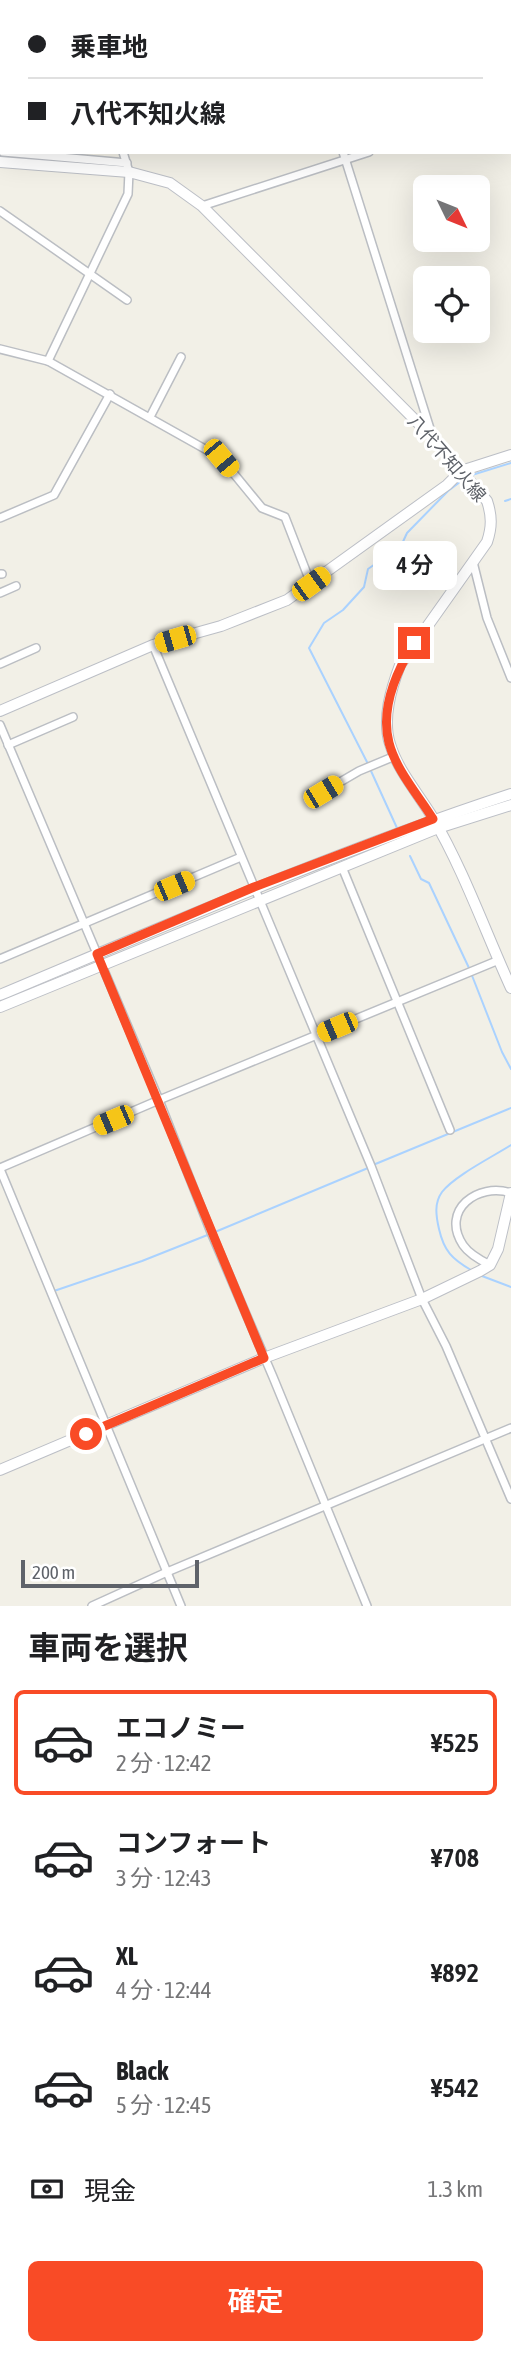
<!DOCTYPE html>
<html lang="ja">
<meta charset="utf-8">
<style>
:root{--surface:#fff;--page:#f2f2f2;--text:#202124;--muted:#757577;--line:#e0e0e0;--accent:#f94b26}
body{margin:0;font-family:"Asap Condensed","Noto Sans JP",sans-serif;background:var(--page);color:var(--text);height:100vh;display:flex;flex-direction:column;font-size:26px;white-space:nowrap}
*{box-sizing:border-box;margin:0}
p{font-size:23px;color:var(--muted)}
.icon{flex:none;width:38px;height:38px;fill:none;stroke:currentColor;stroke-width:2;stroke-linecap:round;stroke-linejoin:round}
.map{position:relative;height:1606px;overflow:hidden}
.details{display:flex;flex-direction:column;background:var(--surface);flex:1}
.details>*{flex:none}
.guide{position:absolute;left:0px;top:0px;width:511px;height:154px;box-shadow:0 7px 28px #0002;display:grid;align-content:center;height:154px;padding:0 28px;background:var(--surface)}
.needle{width:46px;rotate:133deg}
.fabs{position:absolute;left:413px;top:175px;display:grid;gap:14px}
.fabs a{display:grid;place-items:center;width:77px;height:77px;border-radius:10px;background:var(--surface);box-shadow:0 7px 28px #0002;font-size:35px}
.scale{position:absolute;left:21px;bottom:18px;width:178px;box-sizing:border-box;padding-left:7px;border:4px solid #5e6269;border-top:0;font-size:19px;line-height:24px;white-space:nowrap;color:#5e6269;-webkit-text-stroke:5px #fff;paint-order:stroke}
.end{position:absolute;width:32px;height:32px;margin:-16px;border:9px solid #f94b26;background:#fff;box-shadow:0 0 0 4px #fff}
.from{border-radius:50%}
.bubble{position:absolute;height:49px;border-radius:10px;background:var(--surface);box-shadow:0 7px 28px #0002;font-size:23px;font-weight:600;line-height:49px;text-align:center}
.car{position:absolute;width:21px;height:42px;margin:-21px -10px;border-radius:9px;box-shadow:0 0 5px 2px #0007;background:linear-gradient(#f5c518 24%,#345 0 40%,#f5c518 0 76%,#345 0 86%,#f5c518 0)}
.guide b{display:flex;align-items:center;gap:24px;height:66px;font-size:26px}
.guide b+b{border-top:2px solid var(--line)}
.guide i{width:18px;height:18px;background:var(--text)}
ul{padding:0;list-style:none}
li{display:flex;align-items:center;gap:21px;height:105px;margin:0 14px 10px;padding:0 14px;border:4px solid transparent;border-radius:10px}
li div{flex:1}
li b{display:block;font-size:26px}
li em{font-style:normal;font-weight:600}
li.active{border-color:var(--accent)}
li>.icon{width:63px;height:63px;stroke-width:1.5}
h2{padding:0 28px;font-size:32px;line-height:84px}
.pay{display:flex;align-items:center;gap:18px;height:77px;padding:0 28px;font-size:26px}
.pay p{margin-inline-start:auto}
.cta{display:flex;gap:14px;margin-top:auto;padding:14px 28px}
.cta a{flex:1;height:80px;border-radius:10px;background:var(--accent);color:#fff;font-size:28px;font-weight:600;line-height:80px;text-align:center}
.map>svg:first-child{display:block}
</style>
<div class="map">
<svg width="511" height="1606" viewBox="0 0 511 1606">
<rect width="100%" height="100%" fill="#f2f0e7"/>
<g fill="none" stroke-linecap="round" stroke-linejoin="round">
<g stroke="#aad2ff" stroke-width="2">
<path d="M 472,475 L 511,463"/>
<path d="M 505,501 L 511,499"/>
<path d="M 368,764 L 309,648 L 324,623 L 343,610 L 364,587 L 368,569 L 401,546 L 407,533 L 448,491 L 464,479"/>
<path d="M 371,771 L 397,828"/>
<path d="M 410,856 L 421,879 L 429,883 L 469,968"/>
<path d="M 471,973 L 502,1052 L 511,1069"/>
<path d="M 373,1165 L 511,1108"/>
<path d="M 215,1232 L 368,1168"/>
<path d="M 471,1270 C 452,1259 444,1251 439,1229 C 436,1216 434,1203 442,1192 C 454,1176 494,1156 511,1145"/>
<path d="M 482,1276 L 511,1287"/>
<path d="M 54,1291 L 142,1261 L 210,1234"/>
</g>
<g stroke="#bbbec3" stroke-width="10">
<g id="street">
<path d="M 75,0 L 76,2"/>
<path d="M 292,0 L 293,2"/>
<path d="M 510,0 L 511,3"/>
<path d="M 509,106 L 511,105"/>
<path d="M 3,152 L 127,163"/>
<path d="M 343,152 L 432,435"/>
<path d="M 202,206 L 369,152"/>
<path d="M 0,211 L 127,300"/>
<path d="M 0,349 L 48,361 L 221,458 L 262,508 L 285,517 L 311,584"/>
<path d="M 48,361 L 128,194 L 129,172 L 123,152"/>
<path d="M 150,417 L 181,357"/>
<path d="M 0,518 L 54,495 L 110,394"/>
<path d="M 473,562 L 487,618 L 511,678"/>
<path d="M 0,574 L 2,574"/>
<path d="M 0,593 L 16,586"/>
<path d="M 153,645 L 371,1166 L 422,1299 L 446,1346 L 511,1499"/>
<path d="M 0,664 L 36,648"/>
<path d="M 0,725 L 159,1100 L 210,1230 L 273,1377 L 367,1606"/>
<path d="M 8,745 L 73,717"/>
<path d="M 323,792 L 359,771 L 395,756"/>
<path d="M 342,867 L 450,1130"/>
<path d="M 0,959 L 241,857"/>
<path d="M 0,1168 L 159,1100 L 499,960"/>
<path d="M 0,1169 L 181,1606"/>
<path d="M 490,1265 C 480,1260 469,1254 463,1245 C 440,1210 478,1182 511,1193"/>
<path d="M 92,1606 L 167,1572 L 511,1428"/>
</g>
</g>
<g stroke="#bcbfc6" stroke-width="12">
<g id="secondary">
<path d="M 0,162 L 129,172 L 170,183 L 202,206 L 433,438 L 487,501 C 492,516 492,527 487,542 L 400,665 C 391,689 382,719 390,744 C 398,771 418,793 433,818 C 464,871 485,931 511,988"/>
<path d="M 0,711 L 153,645 L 221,626 L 287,600 L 447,485 L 461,471 L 511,455"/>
<path d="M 0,995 C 169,924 337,851 511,794"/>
<path d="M 0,1007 L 438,828 L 511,805"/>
<path d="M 0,1470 L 264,1358 L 422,1299 L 480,1271 L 490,1265 L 498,1249 L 511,1193"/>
</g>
</g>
<use href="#street" stroke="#fff" stroke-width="7"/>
<use href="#secondary" stroke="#fff" stroke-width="10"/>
</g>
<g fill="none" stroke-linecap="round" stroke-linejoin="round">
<path stroke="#f94b26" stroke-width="9" d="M 86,1434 L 264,1358 L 97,954 L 254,887 L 433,819 C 418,795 396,770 389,743 C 380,708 396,672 414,643"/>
</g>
<g text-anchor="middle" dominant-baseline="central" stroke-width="6" stroke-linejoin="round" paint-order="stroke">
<g font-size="18" fill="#5e6269" stroke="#fff">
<text transform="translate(447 458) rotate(49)">八代不知火線</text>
</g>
</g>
</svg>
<div class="fabs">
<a><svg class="needle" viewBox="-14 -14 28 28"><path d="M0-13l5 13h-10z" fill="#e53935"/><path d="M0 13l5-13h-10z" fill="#757577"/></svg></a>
<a><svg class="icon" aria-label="locate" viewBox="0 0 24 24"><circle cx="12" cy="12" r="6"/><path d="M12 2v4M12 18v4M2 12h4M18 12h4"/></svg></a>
</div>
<div class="scale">200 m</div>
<i class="end from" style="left:86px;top:1434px"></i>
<i class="end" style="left:414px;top:643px"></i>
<div class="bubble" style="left:373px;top:541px;width:84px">4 分</div>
<i class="car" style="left:221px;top:458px;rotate:140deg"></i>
<i class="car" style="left:311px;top:584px;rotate:54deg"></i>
<i class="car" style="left:175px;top:639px;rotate:254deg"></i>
<i class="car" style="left:323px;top:792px;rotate:59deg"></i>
<i class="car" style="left:174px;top:886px;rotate:67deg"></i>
<i class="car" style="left:337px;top:1027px;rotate:247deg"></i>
<i class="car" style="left:113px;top:1120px;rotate:247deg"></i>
<div class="guide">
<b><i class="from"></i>乗車地</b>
<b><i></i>八代不知火線</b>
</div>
</div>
<section class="details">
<h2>車両を選択</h2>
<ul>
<li class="active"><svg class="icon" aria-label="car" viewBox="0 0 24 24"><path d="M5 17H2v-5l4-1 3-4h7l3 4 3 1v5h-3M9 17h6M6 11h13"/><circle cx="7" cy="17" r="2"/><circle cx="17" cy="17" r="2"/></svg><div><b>エコノミー</b><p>2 分 · 12:42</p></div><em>¥525</em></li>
<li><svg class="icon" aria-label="car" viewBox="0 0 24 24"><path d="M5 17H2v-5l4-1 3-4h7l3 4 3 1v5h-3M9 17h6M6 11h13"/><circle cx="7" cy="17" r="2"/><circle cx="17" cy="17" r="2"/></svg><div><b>コンフォート</b><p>3 分 · 12:43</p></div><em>¥708</em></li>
<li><svg class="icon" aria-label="car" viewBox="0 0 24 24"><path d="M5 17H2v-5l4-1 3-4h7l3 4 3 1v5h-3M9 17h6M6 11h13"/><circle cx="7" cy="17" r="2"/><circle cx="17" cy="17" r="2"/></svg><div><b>XL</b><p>4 分 · 12:44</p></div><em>¥892</em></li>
<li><svg class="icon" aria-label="car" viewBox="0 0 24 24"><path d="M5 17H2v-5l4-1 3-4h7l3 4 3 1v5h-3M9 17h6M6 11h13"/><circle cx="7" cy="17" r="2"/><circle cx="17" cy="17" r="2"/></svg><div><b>Black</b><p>5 分 · 12:45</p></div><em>¥542</em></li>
</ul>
<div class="pay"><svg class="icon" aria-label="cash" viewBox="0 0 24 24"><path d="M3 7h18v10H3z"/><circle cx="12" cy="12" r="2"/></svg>現金<p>1.3 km</p></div>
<div class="cta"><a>確定</a></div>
</section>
